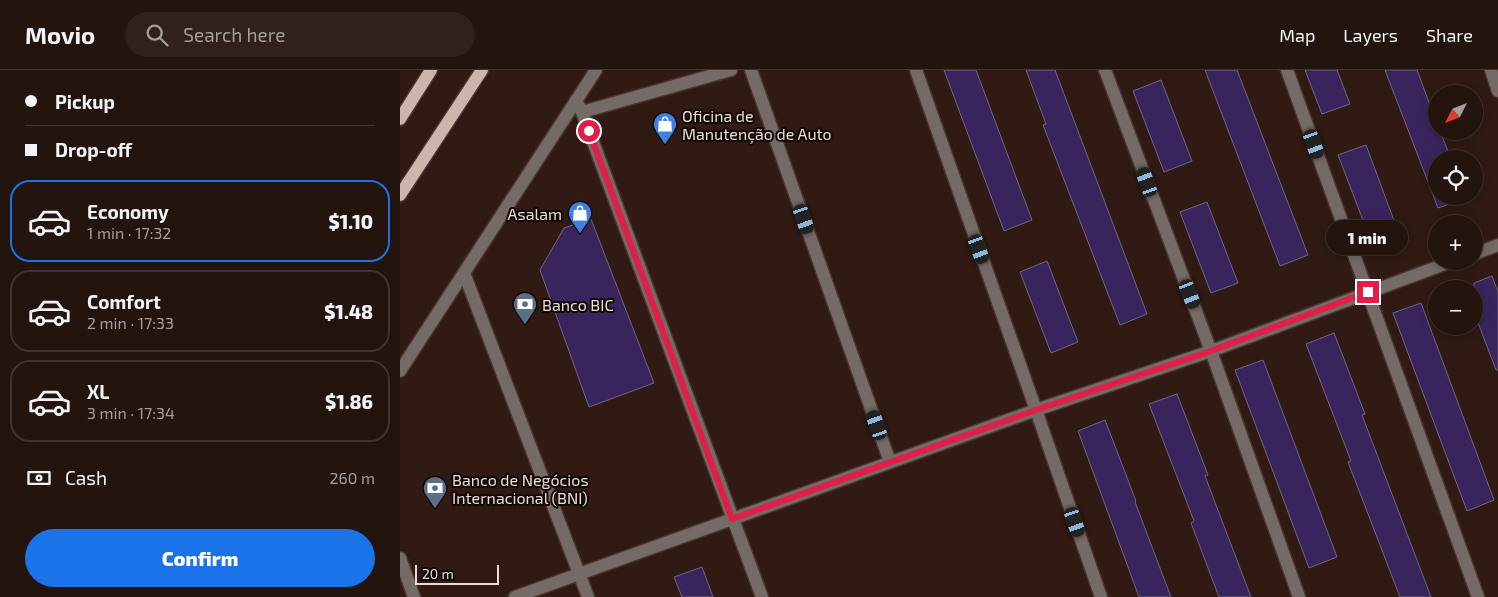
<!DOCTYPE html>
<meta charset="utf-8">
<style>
:root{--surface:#24140e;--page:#30211c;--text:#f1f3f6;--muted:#a39e9e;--line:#41332e;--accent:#1a73e8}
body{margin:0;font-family:"Exo 2",sans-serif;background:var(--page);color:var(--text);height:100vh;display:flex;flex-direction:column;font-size:19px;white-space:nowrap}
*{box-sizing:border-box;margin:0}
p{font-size:16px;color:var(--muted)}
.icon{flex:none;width:28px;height:28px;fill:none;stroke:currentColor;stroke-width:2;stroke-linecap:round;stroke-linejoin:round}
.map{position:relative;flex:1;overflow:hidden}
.side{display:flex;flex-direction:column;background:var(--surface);width:400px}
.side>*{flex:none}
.guide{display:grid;align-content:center;height:110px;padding:0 25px;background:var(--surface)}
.needle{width:32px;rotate:228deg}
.buttons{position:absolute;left:1028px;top:15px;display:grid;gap:10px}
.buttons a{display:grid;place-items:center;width:55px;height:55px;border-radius:50%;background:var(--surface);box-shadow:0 2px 12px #0003,0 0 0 1px var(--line);font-size:25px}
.scale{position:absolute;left:15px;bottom:12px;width:84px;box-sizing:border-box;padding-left:5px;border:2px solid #ebdcd6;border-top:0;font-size:14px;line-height:18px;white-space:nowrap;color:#ebdcd6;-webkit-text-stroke:4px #110805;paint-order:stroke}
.end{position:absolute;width:22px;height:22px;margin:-11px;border:6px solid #e11d48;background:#fff;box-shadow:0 0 0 2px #fff}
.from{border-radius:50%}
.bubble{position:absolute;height:35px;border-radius:18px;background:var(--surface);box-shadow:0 2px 12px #0003,0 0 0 1px var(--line);font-size:16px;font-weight:800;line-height:35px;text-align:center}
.car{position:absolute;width:15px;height:30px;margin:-15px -8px;border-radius:6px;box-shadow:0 0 4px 1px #0007;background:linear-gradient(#222 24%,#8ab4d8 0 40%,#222 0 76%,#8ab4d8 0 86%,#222 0)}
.guide b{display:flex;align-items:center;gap:18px;height:48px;font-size:19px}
.guide b+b{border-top:1px solid var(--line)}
.guide i{width:12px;height:12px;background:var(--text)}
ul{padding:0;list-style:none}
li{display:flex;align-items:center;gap:15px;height:82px;margin:0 10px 8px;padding:0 15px;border:2px solid var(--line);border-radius:20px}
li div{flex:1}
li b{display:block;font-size:19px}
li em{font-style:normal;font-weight:800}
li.active{border-color:var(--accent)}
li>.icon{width:45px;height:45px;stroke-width:1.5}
.pay{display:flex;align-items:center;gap:12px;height:55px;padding:0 25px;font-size:19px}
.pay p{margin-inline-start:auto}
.button{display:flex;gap:10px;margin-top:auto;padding:10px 25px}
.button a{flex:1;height:58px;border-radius:30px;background:var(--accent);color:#fff;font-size:20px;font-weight:800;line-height:58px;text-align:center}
header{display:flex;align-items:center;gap:30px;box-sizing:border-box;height:70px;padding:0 25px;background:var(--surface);border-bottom:1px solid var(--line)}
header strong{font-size:24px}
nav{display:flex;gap:28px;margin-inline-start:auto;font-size:18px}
.search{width:350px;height:45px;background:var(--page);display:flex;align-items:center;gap:12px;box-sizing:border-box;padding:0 18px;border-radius:28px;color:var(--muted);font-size:19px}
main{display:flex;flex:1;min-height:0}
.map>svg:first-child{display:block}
</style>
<header>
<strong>Movio</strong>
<div class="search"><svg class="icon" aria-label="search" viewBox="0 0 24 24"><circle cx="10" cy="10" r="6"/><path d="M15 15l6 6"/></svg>Search here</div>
<nav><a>Map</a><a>Layers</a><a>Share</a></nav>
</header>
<main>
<section class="side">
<div class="guide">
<b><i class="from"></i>Pickup</b>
<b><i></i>Drop-off</b>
</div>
<ul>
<li class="active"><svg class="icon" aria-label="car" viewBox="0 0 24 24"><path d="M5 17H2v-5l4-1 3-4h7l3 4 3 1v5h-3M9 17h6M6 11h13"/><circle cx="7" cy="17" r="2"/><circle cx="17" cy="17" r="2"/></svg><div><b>Economy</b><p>1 min · 17:32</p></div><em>$1.10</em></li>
<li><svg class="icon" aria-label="car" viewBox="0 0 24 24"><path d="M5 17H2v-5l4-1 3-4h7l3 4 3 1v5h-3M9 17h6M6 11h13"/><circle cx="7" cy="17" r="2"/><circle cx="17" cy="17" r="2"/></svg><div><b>Comfort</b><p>2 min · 17:33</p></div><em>$1.48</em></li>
<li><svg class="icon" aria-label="car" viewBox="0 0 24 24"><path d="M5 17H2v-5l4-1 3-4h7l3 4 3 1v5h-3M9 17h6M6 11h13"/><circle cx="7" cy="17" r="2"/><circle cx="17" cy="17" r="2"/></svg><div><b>XL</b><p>3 min · 17:34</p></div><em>$1.86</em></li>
</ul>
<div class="pay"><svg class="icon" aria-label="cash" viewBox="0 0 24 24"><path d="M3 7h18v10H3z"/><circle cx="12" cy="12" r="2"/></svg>Cash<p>260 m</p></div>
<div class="button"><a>Confirm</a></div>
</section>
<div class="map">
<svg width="1098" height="527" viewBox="0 0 1098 527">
<rect width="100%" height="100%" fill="#301a13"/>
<g fill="#3a245d" stroke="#6e677e">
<path d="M 544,0 L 576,0 L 632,150 L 604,161 Z"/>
<path d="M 626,0 L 655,0 L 747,244 L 720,255 L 643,55 L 646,54 Z"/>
<path d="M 805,0 L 837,0 L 908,185 L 880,196 Z"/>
<path d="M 905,0 L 937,0 L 950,34 L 922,44 Z"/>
<path d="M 985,0 L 1017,0 L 1036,51 L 1036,61 L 1040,61 L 1051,89 L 1036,89 L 1036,126 L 1065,126 L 1066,128 L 1038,138 Z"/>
<path d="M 761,10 L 792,91 L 764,102 L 733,21 Z"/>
<path d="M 966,75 L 996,156 L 969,166 L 938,85 Z"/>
<path d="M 807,132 L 838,213 L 811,223 L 780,142 Z"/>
<path d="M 191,149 L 254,313 L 189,337 L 140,200 L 164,158 Z"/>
<path d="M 647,191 L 678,272 L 651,283 L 620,202 Z"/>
<path d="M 1092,206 L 1098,222 L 1098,300 L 1096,300 L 1074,242 L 1074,213 Z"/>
<path d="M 1021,233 L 1094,430 L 1067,441 L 993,243 Z"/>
<path d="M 934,263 L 965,344 L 962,345 L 1031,527 L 1000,527 L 948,392 L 951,391 L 906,274 Z"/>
<path d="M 863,290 L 937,487 L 909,498 L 835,300 Z"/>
<path d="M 777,324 L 808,405 L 805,406 L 851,527 L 819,527 L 791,453 L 794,451 L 749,334 Z"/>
<path d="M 705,350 L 736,431 L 735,432 L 771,527 L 739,527 L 721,478 L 678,361 Z"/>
<path d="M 302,497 L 313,527 L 282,527 L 274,507 Z"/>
</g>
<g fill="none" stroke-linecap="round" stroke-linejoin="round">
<g stroke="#4a352e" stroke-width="15">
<g id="minor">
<path d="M 351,0 L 490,392"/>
<path d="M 516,0 L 636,340 L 701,527"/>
<path d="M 705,0 L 811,281 L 899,527"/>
<path d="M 887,0 L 1078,527"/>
<path d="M 1091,0 L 1098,21"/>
<path d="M 176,30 L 182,42 L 362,527"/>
<path d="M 182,42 L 331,0"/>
<path d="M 1074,184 L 1098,175"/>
<path d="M 64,203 L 188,527"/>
<path d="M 0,301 L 196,0"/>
<path d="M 0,488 L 14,527"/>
<path d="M 115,527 L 636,340 L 811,281 L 1053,191"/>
</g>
</g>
<g stroke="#4a352e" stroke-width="15">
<g id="major">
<path d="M 0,49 L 31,0"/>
<path d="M 0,125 L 82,0"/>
</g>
</g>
<use href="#minor" stroke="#766a66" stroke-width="12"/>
<use href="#major" stroke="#ceb5ac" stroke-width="12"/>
</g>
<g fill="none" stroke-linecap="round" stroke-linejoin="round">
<path stroke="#e11d48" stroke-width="6" d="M 189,61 L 332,449 L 636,340 L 811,281 L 968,222"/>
</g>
<defs>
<g id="shop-pin" transform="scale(1.25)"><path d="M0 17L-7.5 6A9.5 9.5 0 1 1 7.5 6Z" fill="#3f7fe0" stroke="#110805"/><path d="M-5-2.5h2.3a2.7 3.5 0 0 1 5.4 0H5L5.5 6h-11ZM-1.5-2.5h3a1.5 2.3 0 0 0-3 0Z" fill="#fff"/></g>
<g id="bank-pin" transform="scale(1.25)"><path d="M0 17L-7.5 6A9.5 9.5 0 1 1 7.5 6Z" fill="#5c6f8a" stroke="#110805"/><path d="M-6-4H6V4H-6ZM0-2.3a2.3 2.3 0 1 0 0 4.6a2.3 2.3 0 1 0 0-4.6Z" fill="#fff"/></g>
</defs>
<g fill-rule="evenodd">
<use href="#shop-pin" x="265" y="54"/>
<use href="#shop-pin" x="180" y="143"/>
<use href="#bank-pin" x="125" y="234"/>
<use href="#bank-pin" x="35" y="418"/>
</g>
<g text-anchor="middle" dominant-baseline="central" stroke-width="4" stroke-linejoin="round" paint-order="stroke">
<g font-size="16" fill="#ebdcd6" stroke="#110805" text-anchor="start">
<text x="282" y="45">Oficina de<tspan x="282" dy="18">Manutenção de Auto</tspan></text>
<text x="162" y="143" text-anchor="end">Asalam</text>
<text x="142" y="234">Banco BIC</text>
<text x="52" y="409">Banco de Negócios<tspan x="52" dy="18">Internacional (BNI)</tspan></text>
</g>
</g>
</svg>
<div class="buttons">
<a><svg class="needle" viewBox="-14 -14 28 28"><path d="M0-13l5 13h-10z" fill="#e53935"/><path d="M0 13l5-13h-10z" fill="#a39e9e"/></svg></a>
<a><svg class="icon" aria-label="locate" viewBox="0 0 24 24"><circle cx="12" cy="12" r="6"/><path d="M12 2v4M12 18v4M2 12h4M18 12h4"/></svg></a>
<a>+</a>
<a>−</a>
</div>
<div class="scale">20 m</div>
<i class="end from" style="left:189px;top:61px"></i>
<i class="end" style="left:968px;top:222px"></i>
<div class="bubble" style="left:926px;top:150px;width:82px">1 min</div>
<i class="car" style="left:914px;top:74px;rotate:160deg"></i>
<i class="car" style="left:747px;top:112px;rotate:340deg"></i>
<i class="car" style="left:404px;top:149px;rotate:161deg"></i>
<i class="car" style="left:579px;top:179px;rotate:160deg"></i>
<i class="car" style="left:790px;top:224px;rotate:159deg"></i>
<i class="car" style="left:477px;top:355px;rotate:341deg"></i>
<i class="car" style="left:675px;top:452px;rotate:161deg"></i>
</div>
</main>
